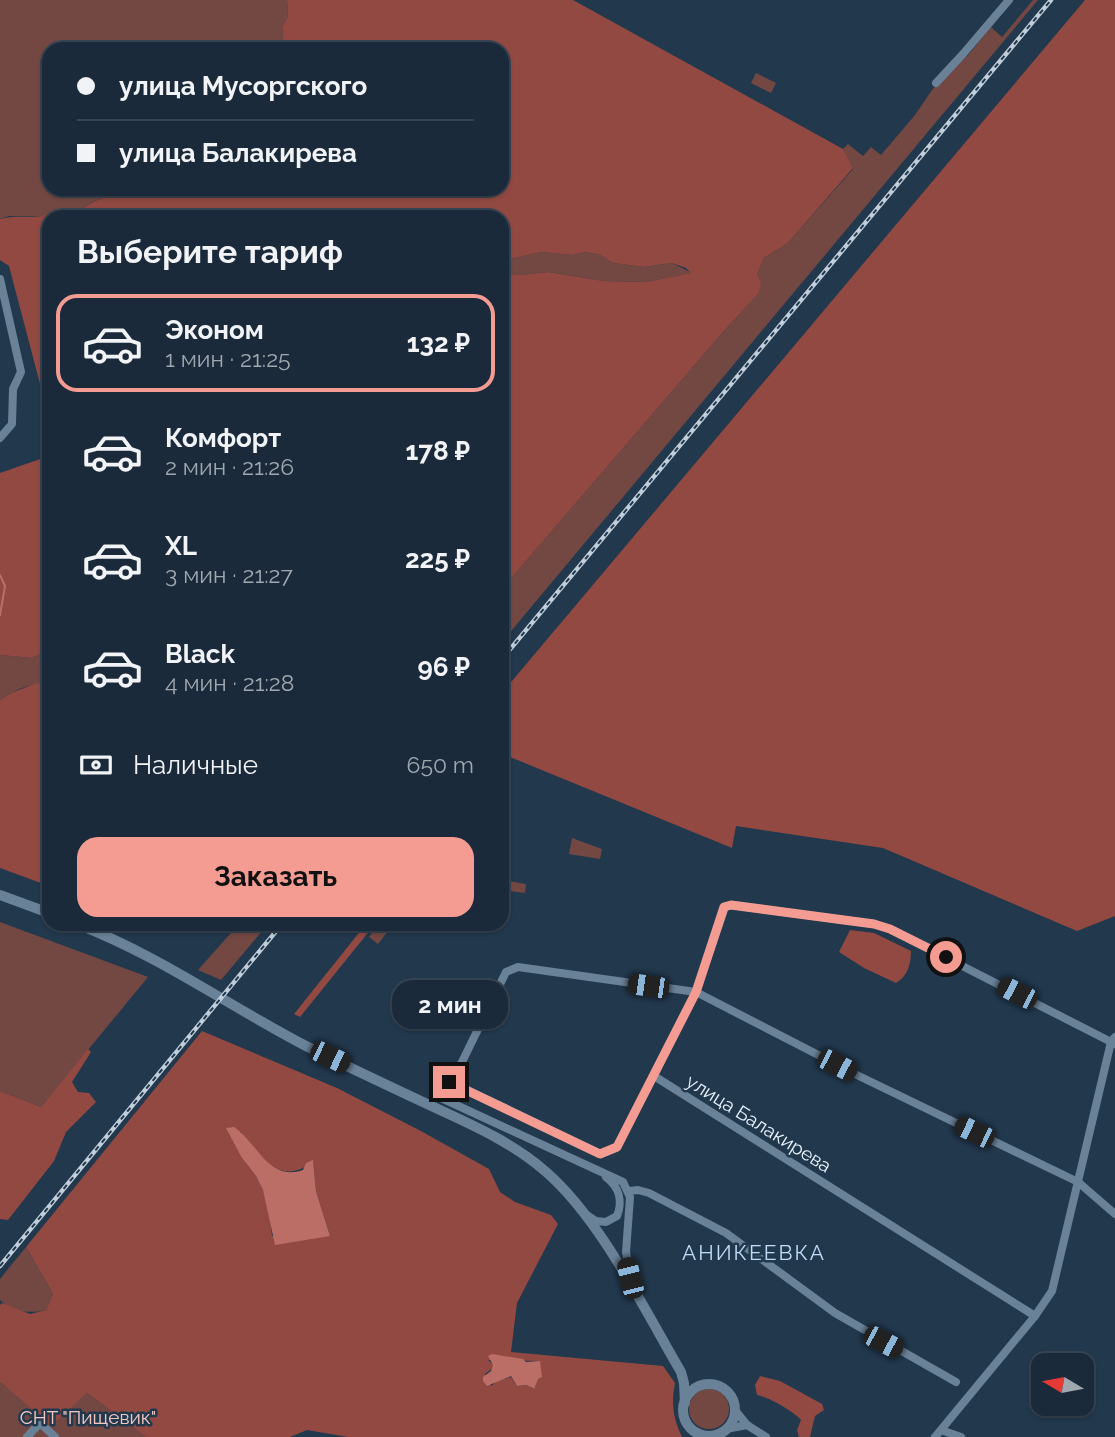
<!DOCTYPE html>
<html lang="ru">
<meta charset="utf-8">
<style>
:root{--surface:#1a2a3a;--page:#273645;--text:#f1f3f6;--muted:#9fa7af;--line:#384654;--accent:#f59c92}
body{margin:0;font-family:Raleway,sans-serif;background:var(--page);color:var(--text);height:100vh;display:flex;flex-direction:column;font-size:26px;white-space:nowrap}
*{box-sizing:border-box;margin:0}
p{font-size:23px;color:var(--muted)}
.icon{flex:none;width:38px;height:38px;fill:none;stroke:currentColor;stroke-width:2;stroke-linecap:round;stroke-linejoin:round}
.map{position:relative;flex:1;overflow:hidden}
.sheet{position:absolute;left:42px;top:210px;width:467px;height:721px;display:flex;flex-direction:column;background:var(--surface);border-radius:21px;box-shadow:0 2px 5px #0004,0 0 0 2px var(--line)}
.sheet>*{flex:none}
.hud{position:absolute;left:42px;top:42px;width:467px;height:154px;border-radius:21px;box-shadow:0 2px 5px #0004,0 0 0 2px var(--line);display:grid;align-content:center;height:154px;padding:0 35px;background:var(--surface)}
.needle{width:46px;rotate:280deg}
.controls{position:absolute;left:1031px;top:1353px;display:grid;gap:14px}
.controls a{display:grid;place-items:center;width:63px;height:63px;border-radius:14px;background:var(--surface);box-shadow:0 2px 5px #0004,0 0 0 2px var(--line);font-size:35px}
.end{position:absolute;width:32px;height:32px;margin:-16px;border:9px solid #f59c92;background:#111;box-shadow:0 0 0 4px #111}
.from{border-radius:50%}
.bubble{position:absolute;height:49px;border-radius:21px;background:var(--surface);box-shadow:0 2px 5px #0004,0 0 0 2px var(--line);font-size:23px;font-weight:700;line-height:49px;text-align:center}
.car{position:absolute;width:21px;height:42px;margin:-21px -10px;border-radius:9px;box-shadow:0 0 5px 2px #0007;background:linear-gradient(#222 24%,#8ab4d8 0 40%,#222 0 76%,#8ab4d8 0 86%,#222 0)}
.hud b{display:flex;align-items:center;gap:24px;height:66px;font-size:26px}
.hud b+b{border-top:2px solid var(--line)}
.hud i{width:18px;height:18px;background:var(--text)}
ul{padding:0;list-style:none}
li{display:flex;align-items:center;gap:21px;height:98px;margin:0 14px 10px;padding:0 21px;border:4px solid transparent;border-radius:21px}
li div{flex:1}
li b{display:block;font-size:26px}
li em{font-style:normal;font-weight:700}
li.current{border-color:var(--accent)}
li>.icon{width:63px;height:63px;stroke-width:1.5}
h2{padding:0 35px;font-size:32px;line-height:84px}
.pay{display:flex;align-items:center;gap:18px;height:77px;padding:0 35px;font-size:26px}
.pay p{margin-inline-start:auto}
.button{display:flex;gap:14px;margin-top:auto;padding:14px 35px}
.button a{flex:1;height:80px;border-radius:21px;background:var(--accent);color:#111;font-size:28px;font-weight:700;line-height:80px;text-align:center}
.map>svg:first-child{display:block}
</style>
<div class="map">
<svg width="1115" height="1437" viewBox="0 0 1115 1437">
<rect width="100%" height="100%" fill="#22384d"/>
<g fill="#734843">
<path d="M 0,0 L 287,0 L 288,16 L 282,27 L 283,41 L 273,49 L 49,49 L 49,189 L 157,189 C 138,198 136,192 118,194 C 102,196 84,205 72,216 L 9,216 L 0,219 Z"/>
<path d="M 1033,0 L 1038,0 L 502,642 L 502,589 L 723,332 L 759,293 L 757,275 L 764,258 L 788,243 L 853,169 L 843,149 L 848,144 L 863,156 L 871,147 L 881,155 L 915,115 L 932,90 L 969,54 L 991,27 L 1002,37 Z"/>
<path d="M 756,73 L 776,83 L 771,93 L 751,83 Z"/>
<path d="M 541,252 L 572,255 L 586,252 L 600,255 L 613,263 L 643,267 L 672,263 L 692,273 L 646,282 L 604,281 L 548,272 L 520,275 L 502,273 L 502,261 Z"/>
<path d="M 44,652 L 49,653 L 49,685 C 31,682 15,690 0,700 L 0,655 L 32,658 Z"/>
<path d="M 572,838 L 602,849 L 600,859 L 569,854 Z"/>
<path d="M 502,880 L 526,884 L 525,893 L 502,890 Z"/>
<path d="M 0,922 L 148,977 L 41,1107 L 0,1091 Z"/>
<path d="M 239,924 L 268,924 L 221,980 L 198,970 Z"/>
<path d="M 379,924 L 387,924 L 391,927 L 378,944 L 369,937 Z"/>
<path d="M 26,1247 L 53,1294 L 46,1310 C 29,1314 13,1312 0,1300 L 0,1279 Z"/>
<path d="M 0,1382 L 50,1425 L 87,1393 L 146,1437 L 0,1437 Z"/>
<circle cx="709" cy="1409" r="20"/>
</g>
<g fill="#914942" fill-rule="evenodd">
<path d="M 287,0 L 573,0 L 843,149 L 853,168 L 788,243 L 764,258 L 757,275 L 761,282 L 759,293 L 723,332 L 502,589 L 502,273 L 520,275 L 548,272 L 604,281 L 646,282 L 691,273 L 686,268 L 672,263 L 643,267 L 613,263 L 600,255 L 586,252 L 572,255 L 541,252 L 502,261 L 502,217 L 49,217 L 49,418 L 9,266 L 0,260 L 0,219 C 20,213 38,222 57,210 L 72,216 C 85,205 102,196 118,194 C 136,192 138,198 157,189 L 502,189 L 502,49 L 273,49 L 283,40 L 282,27 L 288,16 Z"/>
<path d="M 1085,0 L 1115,0 L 1115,916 L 1077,931 L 883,848 L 736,826 L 732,848 L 510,757 L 502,766 L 502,693 Z"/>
<path d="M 49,456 L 49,653 L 44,652 L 32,658 L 0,655 L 0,473 Z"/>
<path d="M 37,683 L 49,685 L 49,886 L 0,868 L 0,700 L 11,693 Z"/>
<path d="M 366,924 L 375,924 L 300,1017 L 294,1014 Z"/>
<path d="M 850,930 L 874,933 L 911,951 C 911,963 908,976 896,983 L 864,968 L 839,952 Z"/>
<path d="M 202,1031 L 337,1088 L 419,1130 L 489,1169 L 500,1192 L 515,1202 L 551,1215 L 558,1224 L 517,1303 L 511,1352 L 663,1366 L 675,1383 C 671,1403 673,1418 682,1437 L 348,1437 L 307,1430 L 290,1437 L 146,1437 L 87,1393 L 51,1426 L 0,1382 L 0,1305 L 2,1303 L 30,1314 L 46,1310 L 53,1294 L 26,1247 ZM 240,1131 C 259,1157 282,1188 313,1161 L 316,1191 L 330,1236 L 272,1236 L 268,1203 L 263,1190 L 256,1176 L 242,1158 ZM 488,1360 L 540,1361 L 533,1389 L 528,1385 L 517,1386 L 511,1377 L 497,1381 L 491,1386 L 485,1374 L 493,1368 L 494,1365 Z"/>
<path d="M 88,1049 L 91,1052 L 72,1082 L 78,1092 L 89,1093 L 96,1102 L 66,1132 L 54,1161 L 8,1220 L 0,1219 L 0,1091 L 41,1107 Z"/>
<path d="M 760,1376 L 780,1381 L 822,1404 L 824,1410 L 815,1416 L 810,1437 L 799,1437 L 797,1430 L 801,1420 C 793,1411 768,1397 757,1395 L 755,1385 Z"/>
</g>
<g fill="#bb6e66">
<path d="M 234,1127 C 257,1142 268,1182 303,1170 L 306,1163 L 313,1160 L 316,1191 L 330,1236 L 275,1245 L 263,1190 L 256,1176 L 242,1158 L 226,1128 Z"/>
<path d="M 492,1354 L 523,1359 L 526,1362 L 540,1361 L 542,1377 L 538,1379 L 534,1389 L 527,1385 L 517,1386 L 511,1376 L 487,1386 L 483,1381 L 483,1377 L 491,1371 L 493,1365 L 488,1356 Z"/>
</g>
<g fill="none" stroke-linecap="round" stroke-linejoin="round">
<path stroke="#bb6e66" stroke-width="2" d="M 0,575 L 5,586 L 0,615"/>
<g stroke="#6a8298" stroke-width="8">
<path d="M 936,83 L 963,54 L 1009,0"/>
<path d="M 0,279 L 21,372 L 13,389 L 12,424 L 0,438"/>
<path d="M 654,1076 L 1035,1316"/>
<path d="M 449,1081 L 600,1154 L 617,1147 L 696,992 L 725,907 L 731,905 L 874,924 L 890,929 L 1115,1044"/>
<path d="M 629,1191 L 638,1190 L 649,1193 L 726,1233 L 835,1313 L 956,1382"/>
<path d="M 587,1215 L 596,1221 L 606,1222 L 617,1216 C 623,1201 619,1187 606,1177"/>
<path d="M 631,1280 L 626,1252 L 630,1197 L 623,1182 L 439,1097 L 462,1062 L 506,972 L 518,967 L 696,992 L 861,1077 L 1078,1182 L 1115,1214"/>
<path d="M 735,1410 L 747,1425 L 766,1437"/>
<path d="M 726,1429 L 747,1425"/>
<path d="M 941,1430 L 961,1437"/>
<path d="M 27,1437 L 40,1423 L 55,1437"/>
<path d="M 935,1437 L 1035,1316 L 1052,1291 L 1111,1042 L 1115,1037"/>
</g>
<g stroke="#6a8298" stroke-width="10">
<path d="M 0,895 L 49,913"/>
<path d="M 77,924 C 158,955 229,1006 306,1046 C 350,1068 395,1089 440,1110 C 477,1127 514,1144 545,1171 C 600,1218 644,1309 681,1372 L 684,1383 L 685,1403"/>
<circle cx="709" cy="1410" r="26"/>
</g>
<g stroke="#c0cdda" stroke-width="4.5">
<g id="rail">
<path d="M 502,659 L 1051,0"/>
<path d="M 0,1266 L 282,924"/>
</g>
</g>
<use href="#rail" stroke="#22384d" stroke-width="2" stroke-dasharray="5" stroke-linecap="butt"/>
</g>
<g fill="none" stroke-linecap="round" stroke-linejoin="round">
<path stroke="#f59c92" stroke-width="9" d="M 449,1082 L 600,1154 L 617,1147 L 696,992 L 724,907 L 731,905 L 874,924 L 890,929 L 946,957"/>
</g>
<g text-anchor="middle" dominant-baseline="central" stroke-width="5" stroke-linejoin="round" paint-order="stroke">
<g font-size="19" fill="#e8f3fe" stroke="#22384d">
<text transform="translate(759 1123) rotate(32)">улица Балакирева</text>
</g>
<g font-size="19" fill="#f3c7c1" stroke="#22384d">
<text x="88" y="1417">СНТ "Пищевик"</text>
</g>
<g font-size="21" letter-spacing="2" fill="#c1dcf7" stroke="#22384d">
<text x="754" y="1252">АНИКЕЕВКА</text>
</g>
</g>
</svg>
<div class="controls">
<a><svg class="needle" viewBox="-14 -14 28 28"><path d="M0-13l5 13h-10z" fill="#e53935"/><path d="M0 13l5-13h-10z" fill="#9fa7af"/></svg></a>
</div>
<i class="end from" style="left:946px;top:957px"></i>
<i class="end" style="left:449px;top:1082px"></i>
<div class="bubble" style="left:392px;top:980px;width:116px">2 мин</div>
<i class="car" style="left:648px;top:986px;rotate:278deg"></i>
<i class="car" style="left:1017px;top:993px;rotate:297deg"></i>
<i class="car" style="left:330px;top:1057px;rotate:116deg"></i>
<i class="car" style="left:837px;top:1065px;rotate:117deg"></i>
<i class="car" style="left:974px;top:1132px;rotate:296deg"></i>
<i class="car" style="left:630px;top:1278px;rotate:346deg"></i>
<i class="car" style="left:883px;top:1342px;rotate:118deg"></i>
<div class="hud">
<b><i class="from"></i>улица Мусоргского</b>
<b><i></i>улица Балакирева</b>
</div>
<section class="sheet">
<h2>Выберите тариф</h2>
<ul>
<li class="current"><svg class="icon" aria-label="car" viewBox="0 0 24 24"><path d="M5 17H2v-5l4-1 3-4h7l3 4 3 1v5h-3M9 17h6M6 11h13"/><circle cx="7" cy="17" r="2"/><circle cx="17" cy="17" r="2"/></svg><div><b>Эконом</b><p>1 мин · 21:25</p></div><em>132 ₽</em></li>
<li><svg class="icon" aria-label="car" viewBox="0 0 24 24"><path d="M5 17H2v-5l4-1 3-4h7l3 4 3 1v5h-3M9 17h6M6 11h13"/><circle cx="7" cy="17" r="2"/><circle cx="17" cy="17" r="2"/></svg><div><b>Комфорт</b><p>2 мин · 21:26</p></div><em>178 ₽</em></li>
<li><svg class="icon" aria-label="car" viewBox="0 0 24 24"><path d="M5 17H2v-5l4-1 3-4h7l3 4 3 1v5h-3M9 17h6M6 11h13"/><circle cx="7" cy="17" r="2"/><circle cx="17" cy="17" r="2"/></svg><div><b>XL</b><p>3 мин · 21:27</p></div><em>225 ₽</em></li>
<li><svg class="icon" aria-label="car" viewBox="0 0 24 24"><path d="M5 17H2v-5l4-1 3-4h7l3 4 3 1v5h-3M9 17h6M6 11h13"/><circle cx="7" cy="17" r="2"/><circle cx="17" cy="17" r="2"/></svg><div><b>Black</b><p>4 мин · 21:28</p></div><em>96 ₽</em></li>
</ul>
<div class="pay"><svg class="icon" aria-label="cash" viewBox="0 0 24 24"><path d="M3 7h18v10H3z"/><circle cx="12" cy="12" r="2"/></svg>Наличные<p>650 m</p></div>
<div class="button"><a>Заказать</a></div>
</section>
</div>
